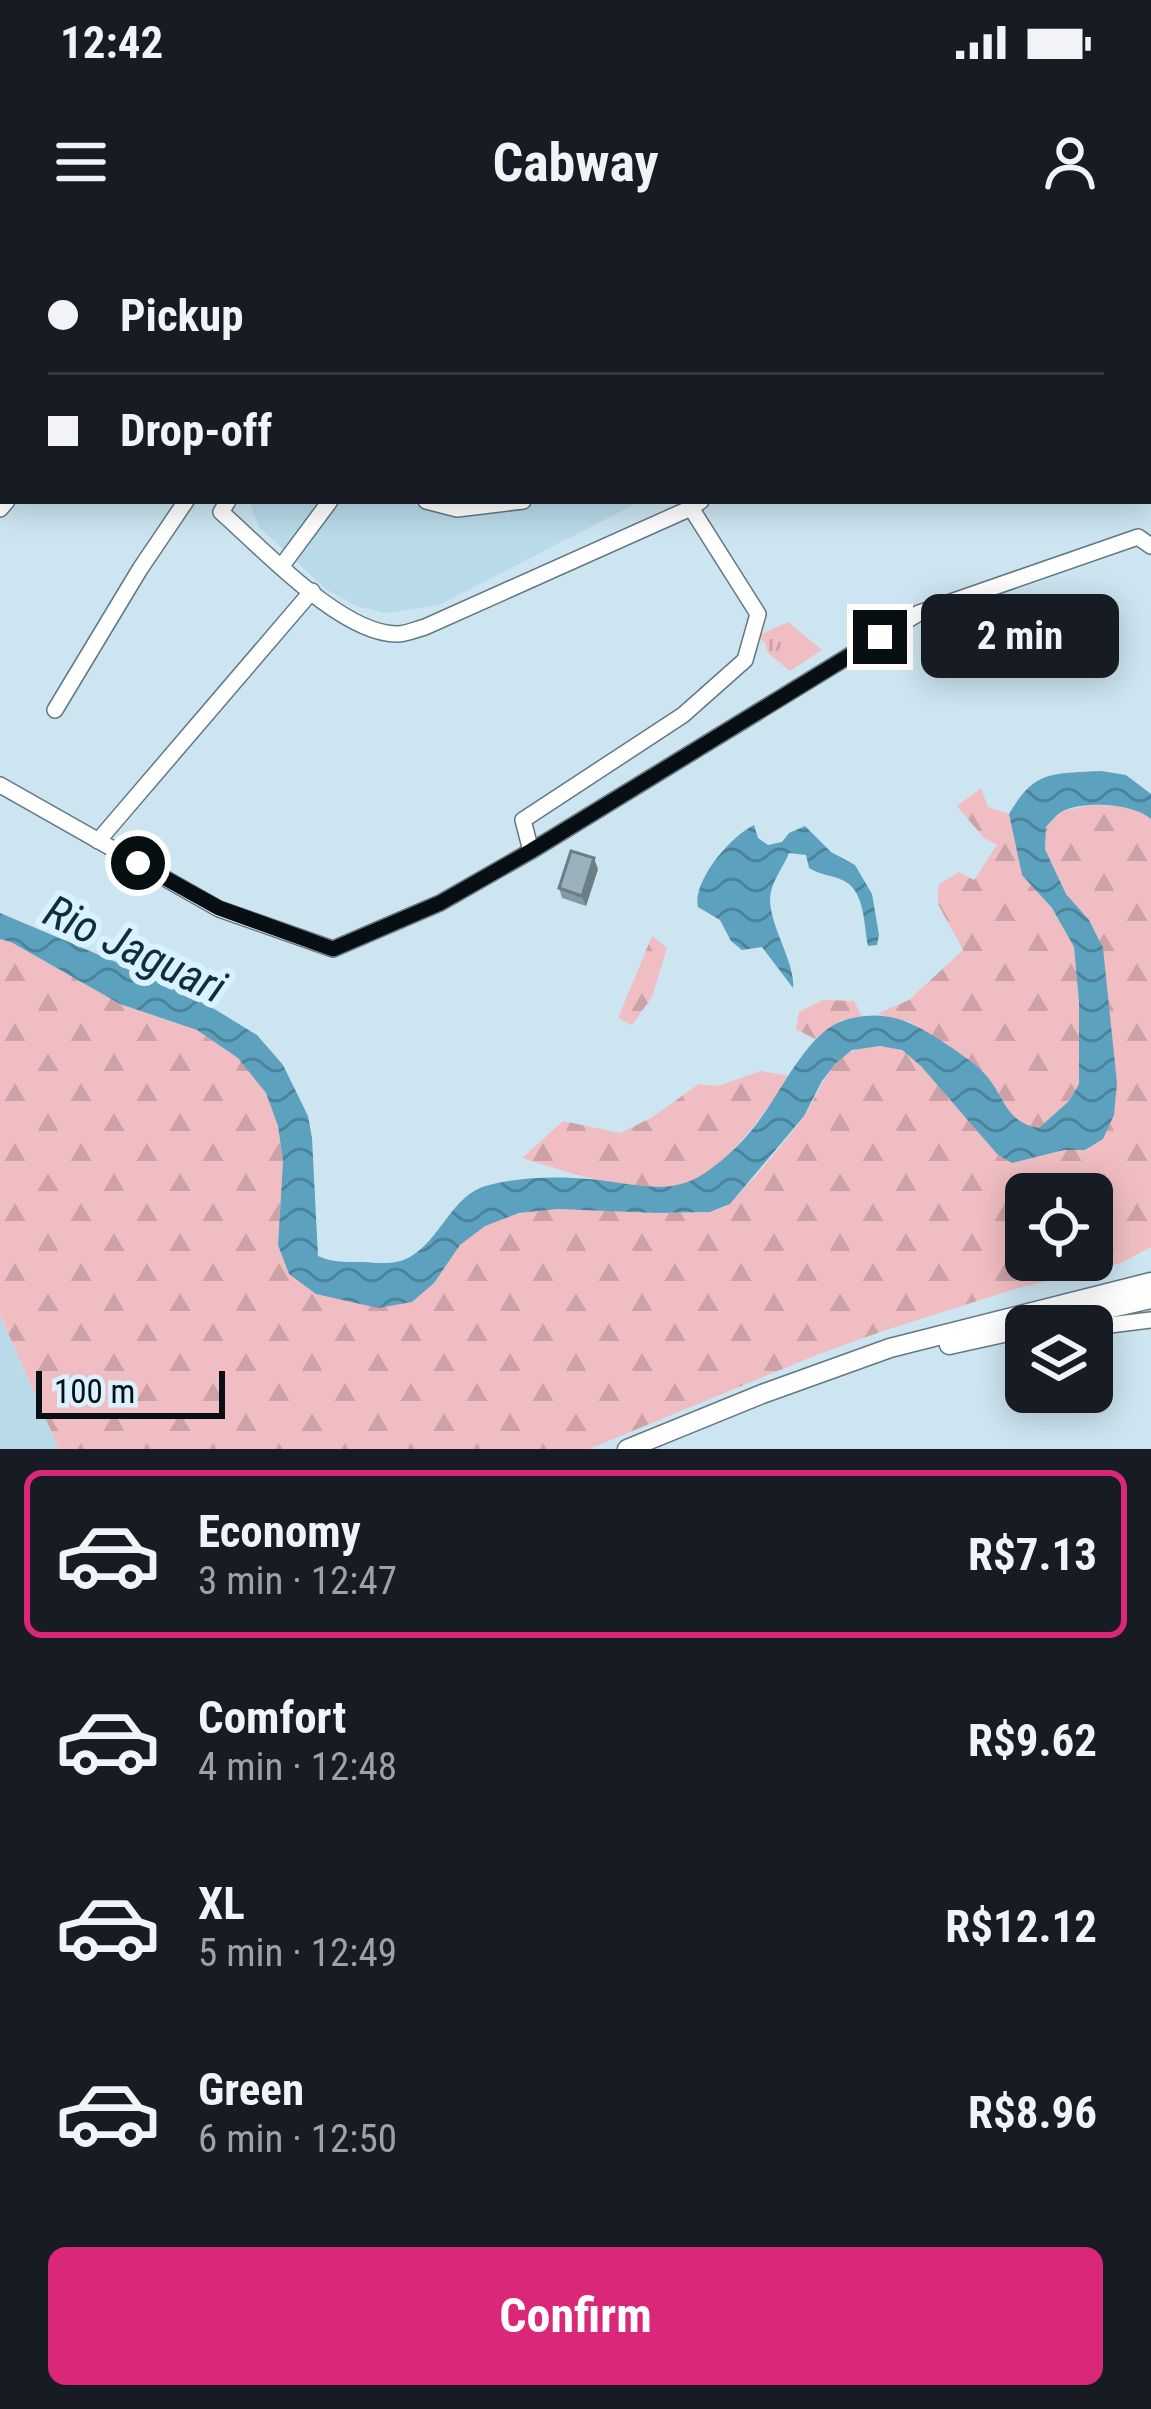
<!DOCTYPE html>
<meta charset="utf-8">
<style>
:root{--surface:#171b24;--page:#242831;--text:#f1f3f6;--muted:#9ea1a6;--line:#363941;--accent:#db2777}
body{margin:0;font-family:"Roboto Condensed",sans-serif;background:var(--page);color:var(--text);height:100vh;display:flex;flex-direction:column;font-size:45px;white-space:nowrap}
*{box-sizing:border-box;margin:0}
p{font-size:39px;color:var(--muted)}
.icon{flex:none;width:66px;height:66px;fill:none;stroke:currentColor;stroke-width:2;stroke-linecap:round;stroke-linejoin:round}
.map{position:relative;height:1209px;overflow:hidden}
.side{display:flex;flex-direction:column;background:var(--surface);flex:1}
.side>*{flex:none}
.banner{position:absolute;left:0px;top:0px;width:1152px;height:264px;box-shadow:0 6px 30px #0003;display:grid;align-content:center;height:264px;padding:0 48px;background:var(--surface)}
.controls{position:absolute;left:1005px;top:933px;display:grid;gap:24px}
.controls a{display:grid;place-items:center;width:108px;height:108px;border-radius:18px;background:var(--surface);box-shadow:0 6px 30px #0003;font-size:60px}
.scale{position:absolute;left:36px;bottom:30px;width:189px;box-sizing:border-box;padding-left:12px;border:6px solid #070f13;border-top:0;font-size:33px;line-height:42px;white-space:nowrap;color:#070f13;-webkit-text-stroke:9px #d9f2fe;paint-order:stroke}
.end{position:absolute;width:54px;height:54px;margin:-27px;border:15px solid #070f13;background:#fff;box-shadow:0 0 0 6px #fff}
.from{border-radius:50%}
.bubble{position:absolute;height:84px;border-radius:18px;background:var(--surface);box-shadow:0 6px 30px #0003;font-size:39px;font-weight:700;line-height:84px;text-align:center}
.banner b{display:flex;align-items:center;gap:42px;height:114px;font-size:45px}
.banner b+b{border-top:3px solid var(--line)}
.banner i{width:30px;height:30px;background:var(--text)}
ul{padding:21px 0 0;list-style:none}
li{display:flex;align-items:center;gap:36px;height:168px;margin:0 24px 18px;padding:0 24px;border:6px solid transparent;border-radius:18px}
li div{flex:1}
li b{display:block;font-size:45px}
li em{font-style:normal;font-weight:700}
li.on{border-color:var(--accent)}
li>.icon{width:108px;height:108px;stroke-width:1.5}
.primary-button{display:flex;gap:24px;margin-top:auto;padding:24px 48px}
.primary-button a{flex:1;height:138px;border-radius:18px;background:var(--accent);color:#fff;font-size:48px;font-weight:700;line-height:138px;text-align:center}
.status{display:flex;justify-content:space-between;align-items:center;height:84px;padding:0 60px;background:var(--surface);direction:ltr}
.status svg{height:33px;fill:currentColor}
header{display:flex;justify-content:space-between;align-items:center;height:156px;padding:0 48px;background:var(--surface);font-size:54px;font-weight:700}
.map>svg:first-child{display:block}
</style>
<div class="status"><b>12:42</b><svg viewBox="0 0 49 12"><path d="M0 12V9h3v3zM5 12V6h3v6zM10 12V3h3v9zM15 12V0h3v12zM26 1h20v11H26zM47 4h2v5h-2z"/></svg></div>
<header><svg class="icon" aria-label="menu" viewBox="0 0 24 24"><path d="M4 6h16M4 12h16M4 18h16"/></svg>Cabway<svg class="icon" aria-label="person" viewBox="0 0 24 24"><circle cx="12" cy="8" r="4"/><path d="M4 21q1-7 8-7t8 7"/></svg></header>
<div class="map">
<svg width="1151" height="1209" viewBox="0 0 1151 1209">
<defs>
<pattern id="grass-tufts" width="24" height="20" patternUnits="userSpaceOnUse" patternTransform="scale(3)"><rect width="24" height="20" fill="#f0bec2"/><path d="M3 7l-1-3M5 7V3M7 7l1-3M15 17l-1-3M17 17v-4M19 17l1-3" fill="none" stroke="#cca2a6"/></pattern>
<pattern id="forest-firs" width="22" height="20" patternUnits="userSpaceOnUse" patternTransform="scale(3)"><rect width="22" height="20" fill="#f0bec2"/><path d="M5 1l3.5 6h-7zM16 11l3.5 6h-7z" fill="#cca2a6"/></pattern>
<pattern id="water-waves" width="16" height="10" patternUnits="userSpaceOnUse" patternTransform="scale(3)"><rect width="16" height="10" fill="#5ca1be"/><path d="M0 5q4-4 8 0t8 0" fill="none" stroke="#4a8299"/></pattern>
</defs>
<rect width="100%" height="100%" fill="#cce5f0"/>
<g fill="#b9dae9">
<path d="M 249,261 L 641,261 L 439,365 L 386,373 L 356,366 L 326,349 L 259,287 Z"/>
<path d="M 0,1075 L 3,1083 L 59,1209 L 0,1209 Z"/>
</g>
<path fill="url(#grass-tufts)" d="M 788,382 L 822,410 L 790,431 L 768,413 L 765,402 L 755,397 Z"/>
<g fill="url(#forest-firs)" fill-rule="evenodd">
<path d="M 981,548 L 988,567 L 1009,574 L 1022,635 L 1052,668 L 1074,707 L 1079,762 L 1079,844 L 1069,861 L 1039,889 L 1024,886 L 1010,873 L 986,835 L 910,782 L 877,774 L 909,760 L 963,710 L 938,664 L 938,645 L 959,632 L 974,640 L 997,605 L 984,598 L 957,566 Z"/>
<path d="M 1092,565 C 1112,566 1136,564 1151,579 L 1151,1007 L 1121,1023 L 1015,1049 L 883,1091 L 819,1114 L 589,1209 L 59,1209 L 0,1075 L 0,699 L 11,702 L 120,764 L 197,790 L 238,817 L 266,853 L 278,886 L 283,921 L 278,1005 L 289,1034 L 434,1043 C 442,1031 450,1015 460,1005 C 515,950 604,975 672,973 C 690,972 710,975 726,966 C 738,959 795,890 804,876 C 826,843 831,806 879,806 C 888,806 899,809 906,813 C 934,832 976,887 998,915 L 1012,923 L 1064,910 L 1085,910 L 1089,680 L 1066,654 L 1045,608 L 1046,587 L 1062,571 ZM 1026,954 L 1092,954 L 1092,1020 L 1026,1020 Z"/>
<path d="M 652,696 L 667,708 L 652,757 L 632,785 L 618,778 Z"/>
<path d="M 823,760 L 854,761 L 862,777 L 840,781 L 815,799 L 796,789 L 799,772 Z"/>
<path d="M 761,831 L 790,836 C 768,869 725,930 687,944 C 646,959 564,931 522,918 L 563,881 L 620,893 L 651,878 L 699,844 L 718,846 Z"/>
</g>
<g fill="url(#water-waves)">
<path d="M 1101,531 L 1126,535 L 1151,554 L 1151,579 C 1133,563 1083,560 1061,572 C 1055,576 1051,582 1046,587 L 1045,609 L 1066,654 L 1089,680 L 1103,708 L 1117,843 L 1114,875 L 1103,899 L 1085,910 L 1064,910 L 1012,923 L 998,915 L 921,826 L 902,810 L 880,806 L 852,810 L 836,823 L 822,841 L 804,876 L 730,964 L 710,972 L 657,973 L 558,969 L 519,973 L 485,986 L 460,1005 L 434,1043 L 412,1062 L 378,1068 L 316,1054 L 289,1034 L 278,1005 L 283,921 L 278,886 L 266,853 L 238,818 L 197,790 L 120,764 L 11,702 L 0,699 L 0,673 L 168,744 L 216,770 L 257,795 L 283,825 L 308,876 L 312,898 L 318,1016 C 333,1023 347,1022 363,1022 C 378,1023 395,1025 408,1018 C 441,1001 451,954 489,945 C 519,937 558,936 589,939 C 629,942 669,958 705,933 C 726,919 749,896 763,875 C 784,846 810,790 845,780 C 884,769 907,779 940,800 C 955,810 971,820 984,833 C 1005,855 1004,882 1039,888 L 1069,861 L 1079,844 L 1079,762 L 1074,707 L 1052,668 L 1022,635 L 1009,574 C 1035,529 1053,534 1101,531 Z"/>
<path d="M 754,585 L 758,598 L 768,605 L 782,602 L 789,593 L 805,586 L 831,612 L 855,625 L 872,654 L 879,695 L 877,705 L 868,706 C 864,687 865,653 846,642 C 835,635 821,636 809,628 L 806,615 L 789,613 C 783,628 770,643 770,660 C 771,689 796,725 793,748 L 762,707 L 742,710 L 731,701 L 720,680 L 698,667 C 692,641 731,596 754,585 Z"/>
</g>
<g fill="none" stroke-linecap="round" stroke-linejoin="round">
<g stroke="#627883" stroke-width="18">
<g id="minor">
<path d="M 307,0 L 310,3"/>
<path d="M 684,0 L 688,3"/>
<path d="M 393,3 L 395,0"/>
<path d="M 1032,3 L 1032,0"/>
<path d="M 0,171 L 3,169"/>
<path d="M 228,261 L 221,272 C 262,308 342,395 398,394 C 406,394 417,389 425,387 L 691,268 L 701,261"/>
<path d="M 426,261 L 457,269 L 523,261"/>
<path d="M 0,269 L 7,261"/>
<path d="M 281,327 L 330,261"/>
<path d="M 55,470 L 140,329 L 186,261"/>
<path d="M 0,545 L 219,669 L 333,709 L 440,663 L 531,611 L 919,373 L 1138,297 L 1151,306"/>
<path d="M 98,601 L 312,351"/>
<path d="M 531,611 L 523,580 L 683,475 L 745,420 L 758,374 L 691,268"/>
<path d="M 1059,1085 L 1110,1085 L 1151,1080"/>
</g>
</g>
<g stroke="#627883" stroke-width="21">
<g id="major">
<path d="M 1033,1086 L 1151,1059"/>
<path d="M 949,1105 L 1026,1088"/>
<path d="M 627,1209 L 762,1154 L 890,1108 L 1151,1042"/>
</g>
</g>
<use href="#minor" stroke="#fff" stroke-width="15"/>
<use href="#major" stroke="#fff" stroke-width="18"/>
</g>
<path fill="#8499a3" d="M 598,629 L 586,666 L 562,658 L 559,648 Z"/>
<path fill="#6c7d84" d="M 594,618 L 598,629 L 586,666 L 582,656 Z"/>
<g fill="#9ab2bd" stroke="#6c7d84" stroke-width="3">
<path d="M 186,0 L 304,0 L 307,3 L 183,3 Z"/>
<path d="M 414,0 L 428,0 L 432,3 L 412,3 Z"/>
<path d="M 480,0 L 570,0 L 568,3 L 477,3 Z"/>
<path d="M 596,0 L 643,0 L 641,3 L 600,3 Z"/>
<path d="M 571,611 L 594,618 L 582,656 L 559,648 Z"/>
</g>
<g fill="none" stroke-linecap="round" stroke-linejoin="round">
<path stroke="#070f13" stroke-width="15" d="M 138,623 L 219,668 L 333,709 L 440,663 L 531,611 L 880,397"/>
</g>
<g text-anchor="middle" dominant-baseline="central" stroke-width="12" stroke-linejoin="round" paint-order="stroke">
<g font-size="45" font-style="italic" fill="#0d2e3b" stroke="#d9f2fe">
<text transform="translate(135 709) rotate(25)">Rio Jaguari</text>
</g>
</g>
</svg>
<div class="controls">
<a><svg class="icon" aria-label="locate" viewBox="0 0 24 24"><circle cx="12" cy="12" r="6"/><path d="M12 2v4M12 18v4M2 12h4M18 12h4"/></svg></a>
<a><svg class="icon" aria-label="layers" viewBox="0 0 24 24"><path d="M12 4l9 5-9 5-9-5zM3 14l9 5 9-5"/></svg></a>
</div>
<div class="scale">100 m</div>
<i class="end from" style="left:138px;top:623px"></i>
<i class="end" style="left:880px;top:397px"></i>
<div class="bubble" style="left:921px;top:354px;width:198px">2 min</div>
<div class="banner">
<b><i class="from"></i>Pickup</b>
<b><i></i>Drop-off</b>
</div>
</div>
<section class="side">
<ul>
<li class="on"><svg class="icon" aria-label="car" viewBox="0 0 24 24"><path d="M5 17H2v-5l4-1 3-4h7l3 4 3 1v5h-3M9 17h6M6 11h13"/><circle cx="7" cy="17" r="2"/><circle cx="17" cy="17" r="2"/></svg><div><b>Economy</b><p>3 min · 12:47</p></div><em>R$7.13</em></li>
<li><svg class="icon" aria-label="car" viewBox="0 0 24 24"><path d="M5 17H2v-5l4-1 3-4h7l3 4 3 1v5h-3M9 17h6M6 11h13"/><circle cx="7" cy="17" r="2"/><circle cx="17" cy="17" r="2"/></svg><div><b>Comfort</b><p>4 min · 12:48</p></div><em>R$9.62</em></li>
<li><svg class="icon" aria-label="car" viewBox="0 0 24 24"><path d="M5 17H2v-5l4-1 3-4h7l3 4 3 1v5h-3M9 17h6M6 11h13"/><circle cx="7" cy="17" r="2"/><circle cx="17" cy="17" r="2"/></svg><div><b>XL</b><p>5 min · 12:49</p></div><em>R$12.12</em></li>
<li><svg class="icon" aria-label="car" viewBox="0 0 24 24"><path d="M5 17H2v-5l4-1 3-4h7l3 4 3 1v5h-3M9 17h6M6 11h13"/><circle cx="7" cy="17" r="2"/><circle cx="17" cy="17" r="2"/></svg><div><b>Green</b><p>6 min · 12:50</p></div><em>R$8.96</em></li>
</ul>
<div class="primary-button"><a>Confirm</a></div>
</section>
